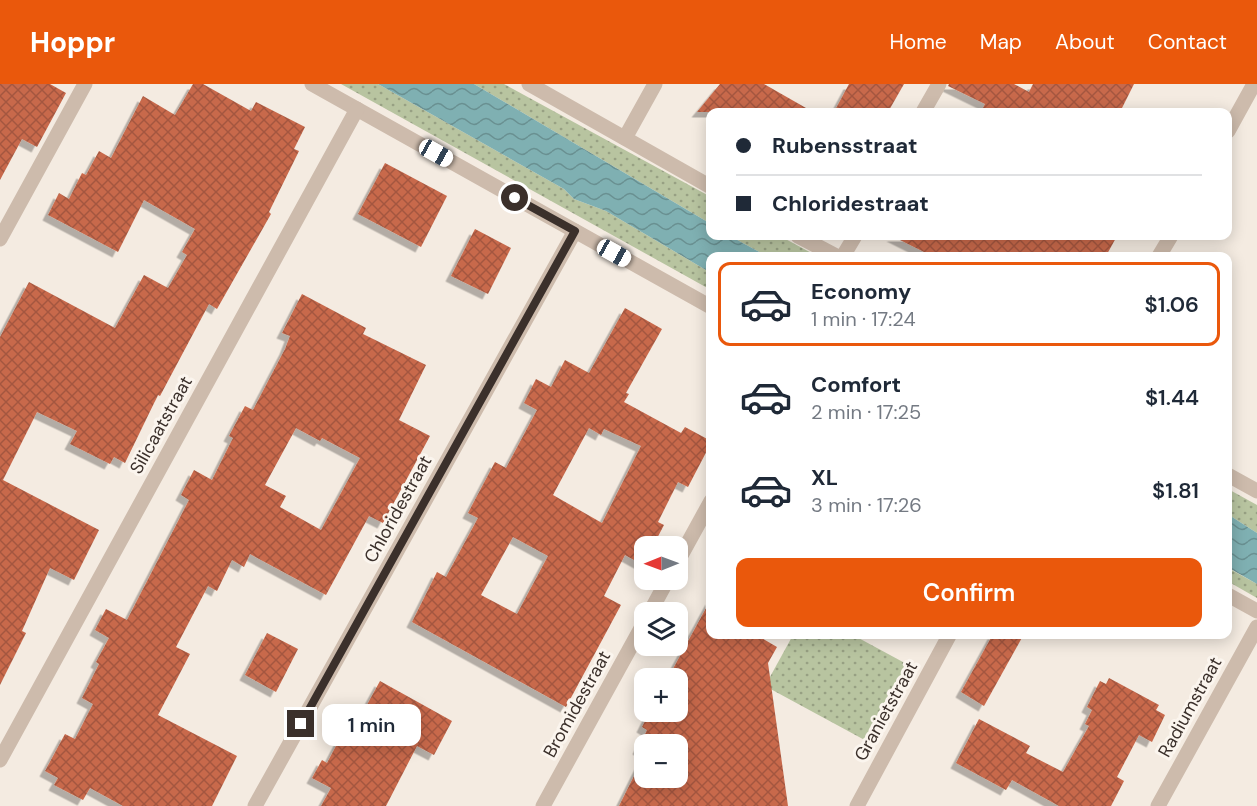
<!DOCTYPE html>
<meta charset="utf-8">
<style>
:root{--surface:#fff;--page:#f2f2f3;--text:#1f2937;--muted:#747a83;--line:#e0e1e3;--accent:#ea580c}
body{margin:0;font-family:"DM Sans",sans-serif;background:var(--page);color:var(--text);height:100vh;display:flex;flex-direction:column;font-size:22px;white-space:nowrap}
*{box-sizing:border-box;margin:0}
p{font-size:20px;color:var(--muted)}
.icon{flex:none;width:33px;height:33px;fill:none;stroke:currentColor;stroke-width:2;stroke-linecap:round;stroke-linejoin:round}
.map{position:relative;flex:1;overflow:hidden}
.panel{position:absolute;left:706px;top:168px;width:526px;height:387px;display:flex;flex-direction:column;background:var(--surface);border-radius:12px;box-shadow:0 3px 15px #0003}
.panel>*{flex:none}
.hud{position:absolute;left:706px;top:24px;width:526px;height:132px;border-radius:12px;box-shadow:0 3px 15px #0003;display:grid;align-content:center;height:132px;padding:0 30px;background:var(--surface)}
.needle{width:39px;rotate:269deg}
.buttons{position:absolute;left:634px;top:452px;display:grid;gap:12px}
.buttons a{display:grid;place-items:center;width:54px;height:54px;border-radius:12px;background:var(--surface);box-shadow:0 3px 15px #0003;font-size:30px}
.end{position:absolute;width:27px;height:27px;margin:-14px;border:8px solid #3b302b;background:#fff;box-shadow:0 0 0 3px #fff}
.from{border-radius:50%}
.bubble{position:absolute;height:42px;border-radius:12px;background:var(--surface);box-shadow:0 3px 15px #0003;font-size:20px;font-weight:600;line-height:42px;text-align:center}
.car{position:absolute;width:18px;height:36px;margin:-18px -9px;border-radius:8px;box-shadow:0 0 4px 2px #0007;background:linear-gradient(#fff 24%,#345 0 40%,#fff 0 76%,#345 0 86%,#fff 0)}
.hud b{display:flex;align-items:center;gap:21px;height:57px;font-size:22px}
.hud b+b{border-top:2px solid var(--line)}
.hud i{width:15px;height:15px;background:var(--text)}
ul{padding:10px 0 0;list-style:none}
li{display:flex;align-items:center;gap:18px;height:84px;margin:0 12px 9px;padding:0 18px;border:3px solid transparent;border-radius:12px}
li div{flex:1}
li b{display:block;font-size:22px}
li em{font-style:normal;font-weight:600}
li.on{border-color:var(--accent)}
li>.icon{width:54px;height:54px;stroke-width:1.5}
.action{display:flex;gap:12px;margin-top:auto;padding:12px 30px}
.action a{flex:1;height:69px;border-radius:12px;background:var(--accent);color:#fff;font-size:24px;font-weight:600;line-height:69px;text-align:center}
header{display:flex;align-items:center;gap:36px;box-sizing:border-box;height:84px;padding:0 30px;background:var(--accent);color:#fff}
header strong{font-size:28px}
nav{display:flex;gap:33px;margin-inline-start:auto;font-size:21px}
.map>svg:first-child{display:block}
</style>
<header>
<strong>Hoppr</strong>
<nav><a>Home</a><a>Map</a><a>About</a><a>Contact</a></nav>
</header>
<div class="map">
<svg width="1257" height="722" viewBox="0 0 1257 722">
<defs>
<pattern id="grass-dots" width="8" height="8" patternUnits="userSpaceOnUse" patternTransform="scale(1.5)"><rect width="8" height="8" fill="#b8c4a0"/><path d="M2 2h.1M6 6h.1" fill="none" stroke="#97a083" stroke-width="1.8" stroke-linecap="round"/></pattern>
<pattern id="water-waves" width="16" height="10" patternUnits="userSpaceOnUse" patternTransform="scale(1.5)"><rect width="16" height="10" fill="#7fb0b2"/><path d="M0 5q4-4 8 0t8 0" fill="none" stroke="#699091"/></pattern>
<pattern id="building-cross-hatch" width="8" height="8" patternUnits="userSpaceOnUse" patternTransform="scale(1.5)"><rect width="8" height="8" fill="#c8694b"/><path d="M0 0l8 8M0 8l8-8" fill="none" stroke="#a4573f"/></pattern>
<filter id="shadow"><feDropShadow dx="-5.5" dy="5.5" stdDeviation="0" flood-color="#0004"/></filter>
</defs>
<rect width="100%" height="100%" fill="#f4ebe1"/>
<g fill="url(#grass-dots)">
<path d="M 341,0 L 378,0 L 564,105 L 574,115 L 606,127 L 711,189 L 711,206 Z"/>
<path d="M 474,0 L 504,0 L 711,113 L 711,140 Z"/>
<path d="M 730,152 L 780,152 L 817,172 L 767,172 Z"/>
<path d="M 1228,405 L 1257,421 L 1257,449 L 1229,431 Z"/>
<path d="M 1228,484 L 1257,500 L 1257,514 L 1229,498 Z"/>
<path d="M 793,551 L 853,551 L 914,584 L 872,660 L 765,602 Z"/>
</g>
<g fill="url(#water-waves)">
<path d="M 378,0 L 474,0 L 711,140 L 711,152 L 730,152 L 767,172 L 711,172 L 711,189 L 606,127 L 574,115 L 564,105 Z"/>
<path d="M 1229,431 L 1257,449 L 1257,500 L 1229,484 Z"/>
</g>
<g fill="url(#building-cross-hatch)" fill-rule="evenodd" filter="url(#shadow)">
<path d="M 0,0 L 50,0 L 66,9 L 37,63 L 22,55 L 0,96 Z"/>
<path d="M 193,0 L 203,0 L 251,27 L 256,18 L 305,43 L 294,65 L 299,67 L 269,128 L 271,130 L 217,225 L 209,220 L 160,312 L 158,311 L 125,379 L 114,373 L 110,380 L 70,360 L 77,347 L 37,328 L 3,396 L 99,446 L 74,496 L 50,484 L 22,547 L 26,549 L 0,601 L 0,253 L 29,198 L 115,244 L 144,191 L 168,204 L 187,171 L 182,168 L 195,145 L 144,116 L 118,168 L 48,131 L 59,109 L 69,115 L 82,89 L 86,91 L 99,67 L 111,74 L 143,12 L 175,31 Z"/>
<path d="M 720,0 L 764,0 L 813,28 L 697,28 Z"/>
<path d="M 849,0 L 904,0 L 888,28 L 834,28 Z"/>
<path d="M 949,0 L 1014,0 L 1029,8 L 1033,0 L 1134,0 L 1120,28 L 981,28 L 985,20 L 948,2 Z"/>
<path d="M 385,79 L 447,112 L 421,163 L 358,130 Z"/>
<path d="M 475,145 L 511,164 L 488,210 L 451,192 Z"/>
<path d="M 892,152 L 1117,152 L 1106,172 L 932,172 Z"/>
<path d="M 302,210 L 366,244 L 363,250 L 426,281 L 399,336 L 430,352 L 383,439 L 369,432 L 326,511 L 250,470 L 244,483 L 232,476 L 217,507 L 208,502 L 176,563 L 190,570 L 158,631 L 237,672 L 212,722 L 123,722 L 90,704 L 83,716 L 54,701 L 58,694 L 45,687 L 65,650 L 75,655 L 93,620 L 82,614 L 99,580 L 96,578 L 109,554 L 95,546 L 106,525 L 127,536 L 189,416 L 181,411 L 194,386 L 212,396 L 233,354 L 229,352 L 245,322 L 253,326 L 285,265 L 290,252 L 282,249 ZM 296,344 L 320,357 L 322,354 L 360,374 L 321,446 L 280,423 L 286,412 L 265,401 Z"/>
<path d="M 625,224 L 662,245 L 626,309 L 629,310 L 624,318 L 681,349 L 685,343 L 711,357 L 711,359 L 688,403 L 678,398 L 658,438 L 664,441 L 653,462 L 645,462 L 645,477 L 643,481 L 625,471 L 604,512 L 621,521 L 566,623 L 412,538 L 437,488 L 446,493 L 478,434 L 468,429 L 495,378 L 506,384 L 537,326 L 524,319 L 536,295 L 551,303 L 565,276 L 589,289 ZM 589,344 L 601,351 L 604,345 L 641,362 L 602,439 L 553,411 ZM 513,453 L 548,472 L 517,530 L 481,511 Z"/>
<path d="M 711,515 L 711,550 L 755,550 L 777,563 L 768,579 L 788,722 L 619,722 L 645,670 L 645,693 L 678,693 L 678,660 L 645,660 L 645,669 L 638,665 L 647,646 L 642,643 L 650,627 L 678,627 L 678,594 L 668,594 Z"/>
<path d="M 267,549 L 298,565 L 276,608 L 245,591 Z"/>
<path d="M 993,550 L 1024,550 L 984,622 L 961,608 Z"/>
<path d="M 1109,594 L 1159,621 L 1156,626 L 1165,631 L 1152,658 L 1139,651 L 1117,693 L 1124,697 L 1111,722 L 1059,722 L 1012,696 L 1006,706 L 956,679 L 979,635 L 1030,662 L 1026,669 L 1063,688 L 1089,642 L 1085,640 L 1092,626 L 1087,623 L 1100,597 L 1106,600 Z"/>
<path d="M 380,597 L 452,637 L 434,671 L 417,662 L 386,722 L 321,722 L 331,704 L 312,694 L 322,676 L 327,679 L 355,626 L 362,630 Z"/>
</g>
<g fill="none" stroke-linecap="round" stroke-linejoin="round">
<g stroke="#cdbbac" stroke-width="15">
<path d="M 312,0 L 711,223"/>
<path d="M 529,0 L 711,103"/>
<path d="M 923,28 L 939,0"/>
<path d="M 1228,47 L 1254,0"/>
<path d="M 625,54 L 655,0"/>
<path d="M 798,152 L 836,172"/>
<path d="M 0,155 L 85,0"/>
<path d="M 843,172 L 855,152"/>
<path d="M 1159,172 L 1171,152"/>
<path d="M 1228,391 L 1257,407"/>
<path d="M 678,477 L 711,417"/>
<path d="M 1228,511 L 1257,527"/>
<path d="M 650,528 L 668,495"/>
<path d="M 0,676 L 357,25"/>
<path d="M 255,722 L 575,147"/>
<path d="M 543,722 L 645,537"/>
<path d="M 857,722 L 950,550"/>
<path d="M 1158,722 L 1257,543"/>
</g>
</g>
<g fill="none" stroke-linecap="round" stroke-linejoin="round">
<path stroke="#3b302b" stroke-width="8" d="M 301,640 L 575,147 L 515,114"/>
</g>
<g text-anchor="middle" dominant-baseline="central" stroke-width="6" stroke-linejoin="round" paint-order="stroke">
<g font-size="18" fill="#3b302b" stroke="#fbf5ee">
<text transform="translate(161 341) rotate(-61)">Silicaatstraat</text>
<text transform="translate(398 425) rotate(-61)">Chloridestraat</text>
<text transform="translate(577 620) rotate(-61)">Bromidestraat</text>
<text transform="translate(1190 623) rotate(-61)">Radiumstraat</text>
<text transform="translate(886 627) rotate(-61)">Granietstraat</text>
</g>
</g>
</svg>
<div class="buttons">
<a><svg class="needle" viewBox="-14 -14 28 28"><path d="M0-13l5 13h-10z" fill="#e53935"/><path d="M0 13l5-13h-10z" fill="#747a83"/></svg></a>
<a><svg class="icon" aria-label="layers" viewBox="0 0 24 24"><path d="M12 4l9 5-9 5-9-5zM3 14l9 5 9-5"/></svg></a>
<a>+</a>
<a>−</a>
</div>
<i class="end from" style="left:515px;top:114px"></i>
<i class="end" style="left:301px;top:640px"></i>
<div class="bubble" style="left:322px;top:620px;width:99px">1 min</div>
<i class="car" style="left:436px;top:69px;rotate:119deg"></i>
<i class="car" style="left:614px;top:169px;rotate:119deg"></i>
<div class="hud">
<b><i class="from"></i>Rubensstraat</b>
<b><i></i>Chloridestraat</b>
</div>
<section class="panel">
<ul>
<li class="on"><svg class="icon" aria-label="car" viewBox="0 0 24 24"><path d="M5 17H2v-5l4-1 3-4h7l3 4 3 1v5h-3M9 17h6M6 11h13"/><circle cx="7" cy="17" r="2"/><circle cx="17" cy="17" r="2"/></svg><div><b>Economy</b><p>1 min · 17:24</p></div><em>$1.06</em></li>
<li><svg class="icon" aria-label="car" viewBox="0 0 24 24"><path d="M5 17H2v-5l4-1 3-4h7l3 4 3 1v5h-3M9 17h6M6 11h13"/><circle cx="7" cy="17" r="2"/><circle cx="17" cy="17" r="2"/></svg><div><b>Comfort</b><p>2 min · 17:25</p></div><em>$1.44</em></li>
<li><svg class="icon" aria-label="car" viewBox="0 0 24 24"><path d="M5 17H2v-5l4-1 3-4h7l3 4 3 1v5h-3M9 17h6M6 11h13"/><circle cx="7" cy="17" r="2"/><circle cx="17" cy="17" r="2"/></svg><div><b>XL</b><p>3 min · 17:26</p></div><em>$1.81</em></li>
</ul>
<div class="action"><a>Confirm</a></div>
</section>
</div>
